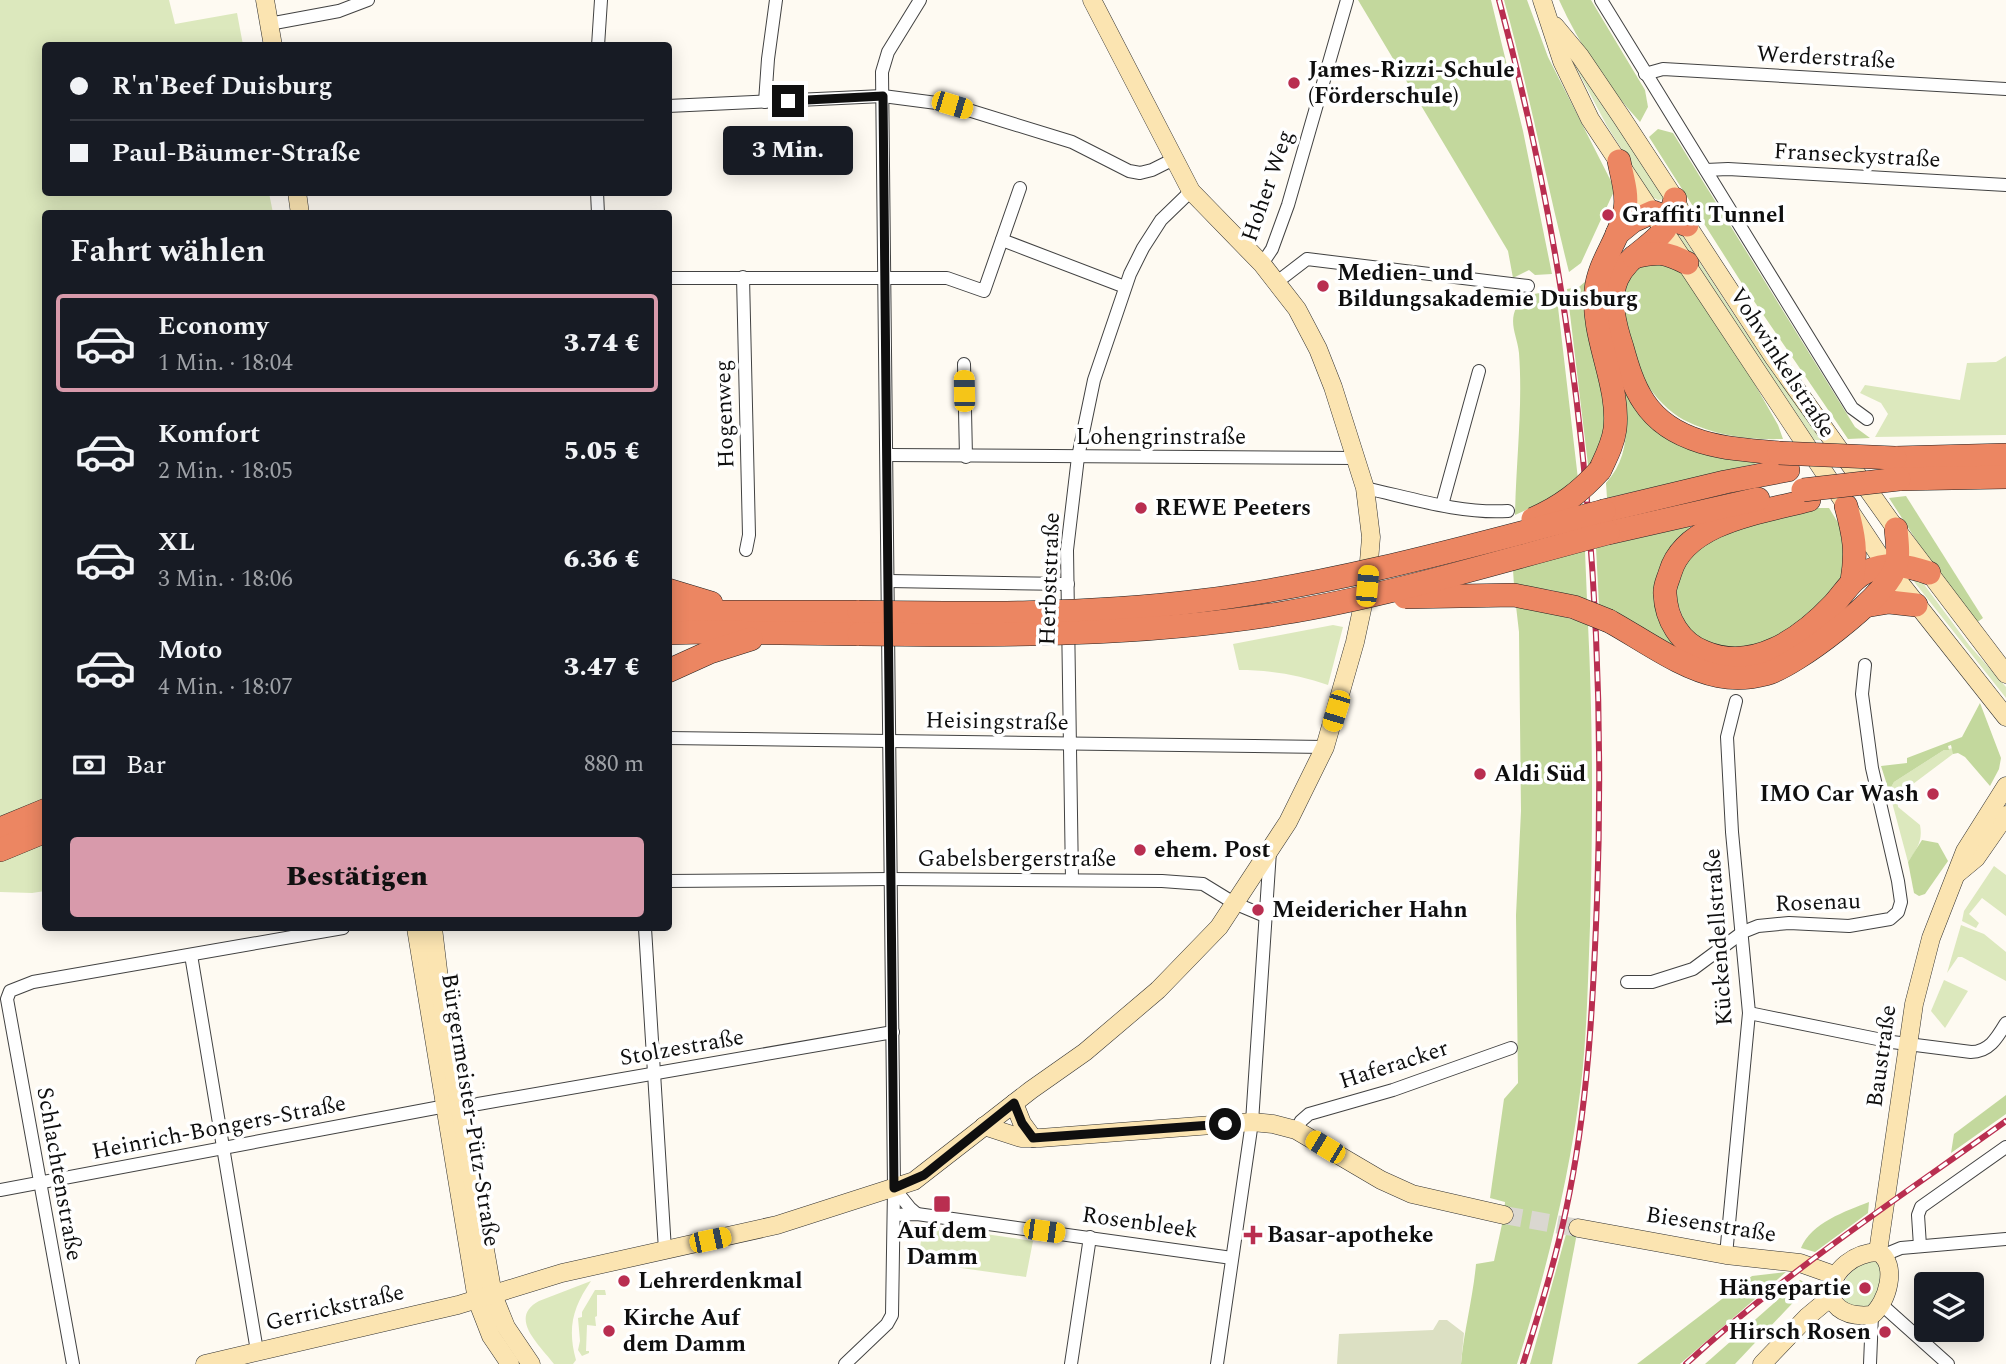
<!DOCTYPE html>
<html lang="de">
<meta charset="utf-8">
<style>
:root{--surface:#171b24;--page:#20242c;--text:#f1f3f6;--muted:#9ea1a6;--line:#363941;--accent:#d89aab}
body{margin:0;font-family:Spectral,serif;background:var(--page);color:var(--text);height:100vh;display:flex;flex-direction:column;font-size:26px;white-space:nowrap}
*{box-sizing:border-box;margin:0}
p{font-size:23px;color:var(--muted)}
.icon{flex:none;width:38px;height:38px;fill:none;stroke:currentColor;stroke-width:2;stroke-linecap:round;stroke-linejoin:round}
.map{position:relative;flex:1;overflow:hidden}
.details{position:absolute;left:42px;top:210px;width:630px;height:721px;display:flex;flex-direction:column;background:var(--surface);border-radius:7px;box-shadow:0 4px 18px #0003}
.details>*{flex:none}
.top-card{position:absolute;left:42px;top:42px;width:630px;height:154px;border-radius:7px;box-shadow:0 4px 18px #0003;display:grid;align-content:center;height:154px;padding:0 28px;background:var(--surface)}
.controls{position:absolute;left:1914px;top:1272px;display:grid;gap:14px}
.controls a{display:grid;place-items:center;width:70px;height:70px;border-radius:7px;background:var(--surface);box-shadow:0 4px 18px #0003;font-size:35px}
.end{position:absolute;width:32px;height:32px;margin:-16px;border:9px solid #0f0f0f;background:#fff;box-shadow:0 0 0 4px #fff}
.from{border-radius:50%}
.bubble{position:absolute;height:49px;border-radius:7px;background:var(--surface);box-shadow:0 4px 18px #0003;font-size:23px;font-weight:800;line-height:49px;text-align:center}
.car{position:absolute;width:21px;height:42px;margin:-21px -10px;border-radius:9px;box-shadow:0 0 5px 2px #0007;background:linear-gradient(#f5c518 24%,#345 0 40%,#f5c518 0 76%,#345 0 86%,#f5c518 0)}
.top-card b{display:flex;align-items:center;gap:24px;height:66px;font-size:26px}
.top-card b+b{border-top:2px solid var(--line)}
.top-card i{width:18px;height:18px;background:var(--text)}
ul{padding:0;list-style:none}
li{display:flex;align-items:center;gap:21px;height:98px;margin:0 14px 10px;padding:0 14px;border:4px solid transparent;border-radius:7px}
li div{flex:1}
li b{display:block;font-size:26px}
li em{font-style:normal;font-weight:800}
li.current{border-color:var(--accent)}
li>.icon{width:63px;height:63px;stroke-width:1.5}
h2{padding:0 28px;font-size:32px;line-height:84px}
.pay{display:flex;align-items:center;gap:18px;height:77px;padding:0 28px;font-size:26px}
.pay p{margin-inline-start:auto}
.cta{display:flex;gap:14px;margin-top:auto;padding:14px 28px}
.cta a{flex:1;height:80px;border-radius:7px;background:var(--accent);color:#111;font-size:28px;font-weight:800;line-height:80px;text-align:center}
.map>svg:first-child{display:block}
</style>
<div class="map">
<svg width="2006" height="1364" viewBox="0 0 2006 1364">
<rect width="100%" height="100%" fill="#fefaf2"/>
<g fill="#dce8bd">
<path d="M 0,0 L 169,0 L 175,24 L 237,13 L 243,45 L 46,46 L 46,192 L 269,193 L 273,213 L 46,214 L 45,891 L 32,893 L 0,892 Z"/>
<path d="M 1572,60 L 1635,147 L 1664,199 L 1658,200 L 1652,197 L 1607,126 Z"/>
<path d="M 1676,230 L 1682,235 L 1744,330 L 1826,440 L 1811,440 L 1675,233 Z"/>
<path d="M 2006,356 L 2006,435 L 1875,437 L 1888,414 L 1881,403 L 1860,393 L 1865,385 L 1960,400 L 1967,363 L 1996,362 Z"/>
<path d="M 1908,574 L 1917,578 L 1923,583 L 1969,645 L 2006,687 L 2006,698 Z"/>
<path d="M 1333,625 L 1343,627 L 1328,685 C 1300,675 1269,670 1239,670 L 1233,644 Z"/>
<path d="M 1953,748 L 1953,754 L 1897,796 L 1898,807 L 1920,825 C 1923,841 1917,849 1908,862 L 1889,791 L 1894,782 L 1944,750 Z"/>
<path d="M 1994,866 L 2006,875 L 2006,916 L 1982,898 L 1969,914 L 1979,923 L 1976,928 L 1962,921 L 1964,911 Z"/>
<path d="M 1961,925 L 1984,934 L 2006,952 L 2006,981 L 1962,957 L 1958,957 L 1947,973 Z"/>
<path d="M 1944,980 L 1968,991 L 1945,1028 L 1931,1011 Z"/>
<path d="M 923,1225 L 1033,1241 L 1026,1277 L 932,1264 L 927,1258 L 919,1256 Z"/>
<path d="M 1877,1260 C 1886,1278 1880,1290 1870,1306 C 1830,1317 1834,1266 1877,1260 Z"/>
<path d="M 591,1281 C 573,1307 567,1328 576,1360 L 573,1364 L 554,1364 C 541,1346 507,1318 539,1301 Z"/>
<path d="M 595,1290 L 605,1290 L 606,1295 L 597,1295 L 597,1316 L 595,1317 L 596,1326 L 587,1325 L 586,1351 L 589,1351 L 589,1353 L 582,1356 L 578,1350 L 580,1341 L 578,1318 L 582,1317 L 582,1312 Z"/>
</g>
<g fill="#c3d89d">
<path d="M 1358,0 L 1491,0 L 1523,131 L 1552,274 L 1535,275 L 1529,270 L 1513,278 L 1508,251 Z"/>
<path d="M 1504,0 L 1527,0 L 1548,57 L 1615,189 L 1581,263 L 1569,272 C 1546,181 1529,90 1504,0 Z"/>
<path d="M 1559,0 L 1591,0 L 1645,90 L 1648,107 L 1640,122 C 1606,85 1580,46 1559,0 Z"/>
<path d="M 1658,129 L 1673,133 L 1850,419 L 1855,427 L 1870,438 L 1848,439 L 1743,285 L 1649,137 Z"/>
<path d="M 1651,259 L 1678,267 L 1741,360 L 1778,425 L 1783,439 C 1749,440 1715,436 1684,420 C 1669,412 1655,397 1646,383 C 1632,360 1612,298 1630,275 C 1635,269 1644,264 1651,259 Z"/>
<path d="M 1587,280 L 1605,410 L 1605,435 L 1589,473 L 1567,289 L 1579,287 Z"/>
<path d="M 1556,290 L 1578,479 L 1569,490 L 1515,515 C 1516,461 1523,406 1519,353 C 1517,335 1508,323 1517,306 C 1523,293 1543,293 1556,290 Z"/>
<path d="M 1616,360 L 1643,410 L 1767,461 L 1607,498 L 1606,483 C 1638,448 1624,402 1616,360 Z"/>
<path d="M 1906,496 L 1983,618 L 1976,623 L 1929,560 L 1889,498 Z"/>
<path d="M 1815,508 L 1829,508 L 1845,534 L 1850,550 L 1840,582 L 1816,612 L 1766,645 L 1716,649 L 1692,633 L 1684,621 L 1676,598 L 1677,580 L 1692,552 L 1737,527 Z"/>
<path d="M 1690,526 L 1688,533 L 1663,567 L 1686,652 L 1599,605 L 1596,548 Z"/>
<path d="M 1585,551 L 1587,600 L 1551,590 L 1514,585 L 1513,570 Z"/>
<path d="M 1516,606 L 1551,613 L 1588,624 C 1593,725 1593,825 1590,926 C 1588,979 1587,1033 1581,1085 C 1569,1180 1546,1273 1517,1364 L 1461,1364 C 1464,1330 1473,1298 1476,1264 L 1494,1261 L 1504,1215 L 1505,1202 L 1490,1198 L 1504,1099 L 1518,1083 L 1516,915 L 1521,811 L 1519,632 Z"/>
<path d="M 1980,703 L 2001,758 L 1999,769 L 1990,786 L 1965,757 L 1958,753 L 1953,754 L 1951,745 L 1948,746 L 1949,750 L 1944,750 L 1894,782 L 1889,791 L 1881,766 L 1907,763 L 1907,758 L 1962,737 Z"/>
<path d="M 1922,840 L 1938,843 L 1948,861 L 1925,894 L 1919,896 L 1914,893 L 1908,862 Z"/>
<path d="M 2006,1095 L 2006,1114 L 1951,1153 L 1954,1134 Z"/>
<path d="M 1869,1202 L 1868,1213 L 1815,1252 L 1801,1248 C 1811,1223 1846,1211 1869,1202 Z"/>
<path d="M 1568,1227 L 1578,1228 L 1552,1364 L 1530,1364 Z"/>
<path d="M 1786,1272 L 1680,1364 L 1637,1364 L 1752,1276 Z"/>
<path d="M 1800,1280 L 1804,1282 L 1803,1292 L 1735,1364 L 1705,1364 Z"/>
</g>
<path fill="#dce0c3" d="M 1439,1320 L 1447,1320 L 1464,1333 L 1461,1364 L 1337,1364 L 1339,1334 L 1433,1330 Z"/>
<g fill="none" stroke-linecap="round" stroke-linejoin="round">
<path stroke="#dad7d0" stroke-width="18" stroke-dasharray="18 9" stroke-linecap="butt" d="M 1504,1215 L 1578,1228"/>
<g stroke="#424242" stroke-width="14">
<g id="street">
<path d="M 1601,0 L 1852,408 L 1867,419"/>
<path d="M 269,24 L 339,11 L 368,0"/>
<path d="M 598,46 L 601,0"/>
<path d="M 1645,74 L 1663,69 L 2006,89"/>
<path d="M 765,102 L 768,59 L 776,0"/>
<path d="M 668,106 L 883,96 L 952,105 L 1072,142 L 1129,171 L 1140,173 L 1152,170 L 1174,159"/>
<path d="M 1706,170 L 1728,169 L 2006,185"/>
<path d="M 597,192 L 598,214"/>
<path d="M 1002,240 L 1125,287"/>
<path d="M 1262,264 L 1272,249 L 1288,205 L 1347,0"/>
<path d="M 743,277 L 749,535 L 746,550"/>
<path d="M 668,278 L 947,278 L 984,291 L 1020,188"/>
<path d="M 1277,282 L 1307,259 L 1528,286"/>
<path d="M 964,364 L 966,457"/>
<path d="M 888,455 L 1356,458"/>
<path d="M 1365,488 C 1411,498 1460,514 1508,511"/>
<path d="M 1442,505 L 1479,371"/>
<path d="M 889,581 L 1068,584"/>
<path d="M 668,738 L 1325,747"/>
<path d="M 1072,880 L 1067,550 L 1078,457 L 1094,380 L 1130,274 L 1143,248 L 1161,220 L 1191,191"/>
<path d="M 668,881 L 891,879 L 1162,881 L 1203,884 L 1234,903 L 1265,916"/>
<path d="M 645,928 L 665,1250"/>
<path d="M 191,955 L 257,1351"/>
<path d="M 1627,982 L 1652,982 L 1693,969 L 1743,932 L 1758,926 L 1789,923 L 1849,926 L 1890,919 L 1898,912 L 1901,902 L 1898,881 L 1872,768 L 1862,694 L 1865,665"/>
<path d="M 1749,1013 L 1892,1042 L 1971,1052 C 1989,1052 1997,1038 2006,1023"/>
<path d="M 478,1104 L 893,1032"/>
<path d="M 1296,1130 L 1301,1121 L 1309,1114 L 1393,1090 L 1511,1048"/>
<path d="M 894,1188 L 910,1208 L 917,1214"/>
<path d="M 0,1190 L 446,1106"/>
<path d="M 894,1215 L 917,1214 L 1232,1258"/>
<path d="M 1920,1246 L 1918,1215 L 1921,1207 L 2006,1147"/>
<path d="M 1726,1255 L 1749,1013 L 1732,832 L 1727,737 L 1736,701"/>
<path d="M 1884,1255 L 1901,1248 L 2006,1239"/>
<path d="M 1882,1305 L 1948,1364"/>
<path d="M 73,1364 L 7,999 L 10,991 L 33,982 L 343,928"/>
<path d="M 845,1364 L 887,1324 L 892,1315 L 894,1188 L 882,72 L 888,52 L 920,0"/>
<path d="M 1071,1364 L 1090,1237"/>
<path d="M 1217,1364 L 1252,1122 L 1270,851"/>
<path d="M 1870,1364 L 1872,1315"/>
</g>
</g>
<g stroke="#313131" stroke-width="19">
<g id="secondary">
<path d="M 265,0 L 273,46"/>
<path d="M 1542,0 L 1562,61 L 1590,119 L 1885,564 L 2006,717"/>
<path d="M 1555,26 L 1580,56 L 1622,118 L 1675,199 L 1687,225 L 1774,358 L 1896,529 L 2006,674"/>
<path d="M 297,192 L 300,214"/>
<path d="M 1958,873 L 1976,858 L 2006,815"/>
<path d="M 416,928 L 477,1300 L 491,1336 L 510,1364"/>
<path d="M 433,928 L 443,1012 L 493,1295 L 506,1327 L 531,1364"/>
<path d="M 1014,1103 L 1022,1123 L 1033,1138"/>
<path d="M 984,1126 L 1021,1138 L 1040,1138 L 1252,1122 L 1273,1124 L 1296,1130 L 1381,1180 L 1412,1194 L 1504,1215"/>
<path d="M 1578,1228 L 1726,1255 L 1800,1263 L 1834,1275"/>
<path d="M 1878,1252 L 1914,1004 L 1931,938 L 1965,851 L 2006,786"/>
<path d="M 1878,1252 C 1899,1264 1887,1303 1872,1315 C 1808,1321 1827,1254 1878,1252 Z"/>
<path d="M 205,1364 L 458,1305 L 562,1273 L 777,1225 L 914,1181 L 1031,1090 L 1085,1052 L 1158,990 L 1219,927 L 1288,822 L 1325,747 L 1355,642 L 1367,586 L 1371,537 L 1365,488 L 1333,387 L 1318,349 L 1297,309 L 1262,264 L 1191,191 L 1092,0"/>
<path d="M 1762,1364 L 1807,1317 L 1831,1297"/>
</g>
</g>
<g stroke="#202020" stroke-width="24">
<g id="highway">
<path d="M 1675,199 C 1672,209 1671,221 1665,229 C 1651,248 1627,256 1617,279 C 1608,300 1615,326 1622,347 C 1627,365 1633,386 1644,402 C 1673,446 1731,449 1779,453"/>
<path d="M 1617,234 L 1633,221 L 1653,212 L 1687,225"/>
<path d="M 1634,257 C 1658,251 1665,252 1687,263"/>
<path d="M 1895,458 L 2006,455"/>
<path d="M 1600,470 C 1606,457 1613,444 1615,429 C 1620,383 1591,337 1596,290 C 1599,260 1621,238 1625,209 C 1628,194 1622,177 1619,161"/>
<path d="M 1899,479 L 2006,477"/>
<path d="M 1809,500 C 1764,512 1685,521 1670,573 C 1668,580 1664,587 1665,594 C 1666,619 1680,643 1704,652 C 1753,673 1801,639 1834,604 C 1845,592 1852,578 1868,571 C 1889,561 1908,566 1929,573"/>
<path d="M 1846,506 C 1854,535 1857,551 1852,581"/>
<path d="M 1604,511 L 1725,482 L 1788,470"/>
<path d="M 1608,533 L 1758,499"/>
<path d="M 668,590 L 711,603"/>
<path d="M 1865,606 L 1889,602 L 1916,605"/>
<path d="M 668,612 L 859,612"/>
<path d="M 1609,621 C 1642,639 1682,669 1719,676 C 1734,679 1751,678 1766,674 C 1797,665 1881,600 1894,571 C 1900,558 1897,542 1896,529"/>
<path d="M 668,633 L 703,632 L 859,634"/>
<path d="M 668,671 L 710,652 L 751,639"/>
<path d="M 0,829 L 46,810"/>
<path d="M 0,850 L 46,831"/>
</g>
</g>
<use href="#street" stroke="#fff" stroke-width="12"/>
<use href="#secondary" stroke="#fbe4b1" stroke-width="18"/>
<use href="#highway" stroke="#ec8662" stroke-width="23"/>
<g stroke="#b92e50" stroke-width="6">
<g id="rail">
<path d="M 1499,0 C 1578,291 1608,599 1597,900 C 1593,1004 1588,1108 1566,1210 C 1555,1262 1539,1313 1523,1364"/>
<path d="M 1686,1364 C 1784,1273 1897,1199 2006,1121"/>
</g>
</g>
<use href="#rail" stroke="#fff" stroke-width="3.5" stroke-dasharray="10" stroke-linecap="butt"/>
<g stroke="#202020" stroke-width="24" stroke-linecap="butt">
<g id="highway-bridge">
<path d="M 1779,453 L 1895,458"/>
<path d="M 1803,490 L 1899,479"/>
<path d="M 1533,519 C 1561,507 1580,492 1600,470"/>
<path d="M 1405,597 L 1514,595 L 1574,607 L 1609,621"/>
<path d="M 859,612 C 973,614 1087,615 1199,601 C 1337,584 1470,546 1604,511"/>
<path d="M 859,634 C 1001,636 1143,636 1283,613 C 1393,595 1500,561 1608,533"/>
</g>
</g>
<use href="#highway-bridge" stroke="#ec8662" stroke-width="23"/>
</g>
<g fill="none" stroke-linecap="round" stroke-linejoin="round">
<path stroke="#0f0f0f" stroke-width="9" d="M 788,101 L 883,96 L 894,1188 L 924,1175 L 1014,1103 L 1022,1123 L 1033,1138 L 1225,1124"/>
</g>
<g fill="#b92e50" stroke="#fff" stroke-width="2.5">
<circle cx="1294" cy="83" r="7"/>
<circle cx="1608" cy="215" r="7"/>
<circle cx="1323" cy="286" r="7"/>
<circle cx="1141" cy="508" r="7"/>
<circle cx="1480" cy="774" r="7"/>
<circle cx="1933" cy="794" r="7"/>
<circle cx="1140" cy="850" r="7"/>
<circle cx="1258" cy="910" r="7"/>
<rect x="933" y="1195" width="18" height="18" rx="3.5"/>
<path d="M1249.5 1224.5h7v7h7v7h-7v7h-7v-7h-7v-7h7z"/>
<circle cx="624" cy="1281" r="7"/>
<circle cx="1865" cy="1288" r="7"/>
<circle cx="609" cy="1331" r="7"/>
<circle cx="1885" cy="1332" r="7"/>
</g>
<g text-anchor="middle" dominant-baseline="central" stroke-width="7" stroke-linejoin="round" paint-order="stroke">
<g font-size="23" fill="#0f0f0f" stroke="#fff">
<text transform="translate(1826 58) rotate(3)">Werderstraße</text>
<text transform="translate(1857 156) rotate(3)">Franseckystraße</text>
<text transform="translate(1268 186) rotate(-71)">Hoher Weg</text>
<text transform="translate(1782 363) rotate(57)">Vohwinkelstraße</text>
<text transform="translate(725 414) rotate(-92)">Hogenweg</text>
<text x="1161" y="437">Lohengrinstraße</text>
<text transform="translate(1050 579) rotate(-88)">Herbststraße</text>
<text transform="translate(997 722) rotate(1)">Heisingstraße</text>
<text x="1017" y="859">Gabelsbergerstraße</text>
<text transform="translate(1818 903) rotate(-2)">Rosenau</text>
<text transform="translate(1719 937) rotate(-94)">Kückendellstraße</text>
<text transform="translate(682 1048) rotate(-10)">Stolzestraße</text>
<text transform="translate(1882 1056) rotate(-82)">Baustraße</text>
<text transform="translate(1394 1065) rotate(-18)">Haferacker</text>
<text transform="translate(470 1110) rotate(81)">Bürgermeister-Pütz-Straße</text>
<text transform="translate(219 1128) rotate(-11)">Heinrich-Bongers-Straße</text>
<text transform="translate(59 1174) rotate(80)">Schlachtenstraße</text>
<text transform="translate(1140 1223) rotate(8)">Rosenbleek</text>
<text transform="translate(1711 1225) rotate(9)">Biesenstraße</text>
<text transform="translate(335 1308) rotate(-13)">Gerrickstraße</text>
</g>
<g font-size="23" font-weight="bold" fill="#0f0f0f" stroke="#fff" text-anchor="start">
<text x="1308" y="70">James-Rizzi-Schule<tspan x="1308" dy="26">(Förderschule)</tspan></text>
<text x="1622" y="215">Graffiti Tunnel</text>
<text x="1337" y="273">Medien- und<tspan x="1337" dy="26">Bildungsakademie Duisburg</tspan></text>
<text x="1155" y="508">REWE Peeters</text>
<text x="1494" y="774">Aldi Süd</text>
<text x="1919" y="794" text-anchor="end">IMO Car Wash</text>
<text x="1154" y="850">ehem. Post</text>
<text x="1272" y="910">Meidericher Hahn</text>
<text x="942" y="1231" text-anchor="middle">Auf dem<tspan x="942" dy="26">Damm</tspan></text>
<text x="1267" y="1235">Basar-apotheke</text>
<text x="638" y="1281">Lehrerdenkmal</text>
<text x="1851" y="1288" text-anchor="end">Hängepartie</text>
<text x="623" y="1318">Kirche Auf<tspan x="623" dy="26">dem Damm</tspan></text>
<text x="1871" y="1332" text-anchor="end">Hirsch Rosen</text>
</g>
</g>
</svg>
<div class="controls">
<a><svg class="icon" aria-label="layers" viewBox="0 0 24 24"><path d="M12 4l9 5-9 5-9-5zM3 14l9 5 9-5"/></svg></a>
</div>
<i class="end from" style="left:1225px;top:1124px"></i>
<i class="end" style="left:788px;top:101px"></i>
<div class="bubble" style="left:723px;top:126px;width:130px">3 Min.</div>
<i class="car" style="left:952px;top:105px;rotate:107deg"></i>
<i class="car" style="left:964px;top:391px;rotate:359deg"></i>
<i class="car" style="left:1367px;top:586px;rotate:5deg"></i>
<i class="car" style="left:1336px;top:711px;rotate:197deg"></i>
<i class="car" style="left:1325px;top:1147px;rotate:301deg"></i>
<i class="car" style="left:1044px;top:1231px;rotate:98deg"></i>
<i class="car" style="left:710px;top:1240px;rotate:78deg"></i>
<div class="top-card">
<b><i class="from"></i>R'n'Beef Duisburg</b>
<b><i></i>Paul-Bäumer-Straße</b>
</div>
<section class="details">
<h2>Fahrt wählen</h2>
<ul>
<li class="current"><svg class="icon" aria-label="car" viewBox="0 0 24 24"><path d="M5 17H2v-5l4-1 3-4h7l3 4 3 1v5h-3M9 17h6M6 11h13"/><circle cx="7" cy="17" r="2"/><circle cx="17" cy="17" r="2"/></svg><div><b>Economy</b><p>1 Min. · 18:04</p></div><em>3.74 €</em></li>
<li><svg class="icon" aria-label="car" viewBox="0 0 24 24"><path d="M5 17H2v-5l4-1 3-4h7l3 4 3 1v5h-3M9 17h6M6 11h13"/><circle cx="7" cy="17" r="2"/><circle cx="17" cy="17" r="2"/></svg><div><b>Komfort</b><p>2 Min. · 18:05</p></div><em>5.05 €</em></li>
<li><svg class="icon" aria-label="car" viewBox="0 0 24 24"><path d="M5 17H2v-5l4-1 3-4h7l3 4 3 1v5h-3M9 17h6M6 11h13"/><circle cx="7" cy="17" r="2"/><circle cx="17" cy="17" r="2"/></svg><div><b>XL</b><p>3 Min. · 18:06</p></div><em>6.36 €</em></li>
<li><svg class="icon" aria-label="car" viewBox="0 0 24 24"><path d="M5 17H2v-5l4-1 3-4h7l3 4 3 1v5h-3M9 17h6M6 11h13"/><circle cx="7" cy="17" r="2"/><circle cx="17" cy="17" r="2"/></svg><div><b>Moto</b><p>4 Min. · 18:07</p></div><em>3.47 €</em></li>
</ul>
<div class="pay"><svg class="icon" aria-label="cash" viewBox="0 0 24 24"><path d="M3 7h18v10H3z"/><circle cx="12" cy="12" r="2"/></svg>Bar<p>880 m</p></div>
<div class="cta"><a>Bestätigen</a></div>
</section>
</div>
